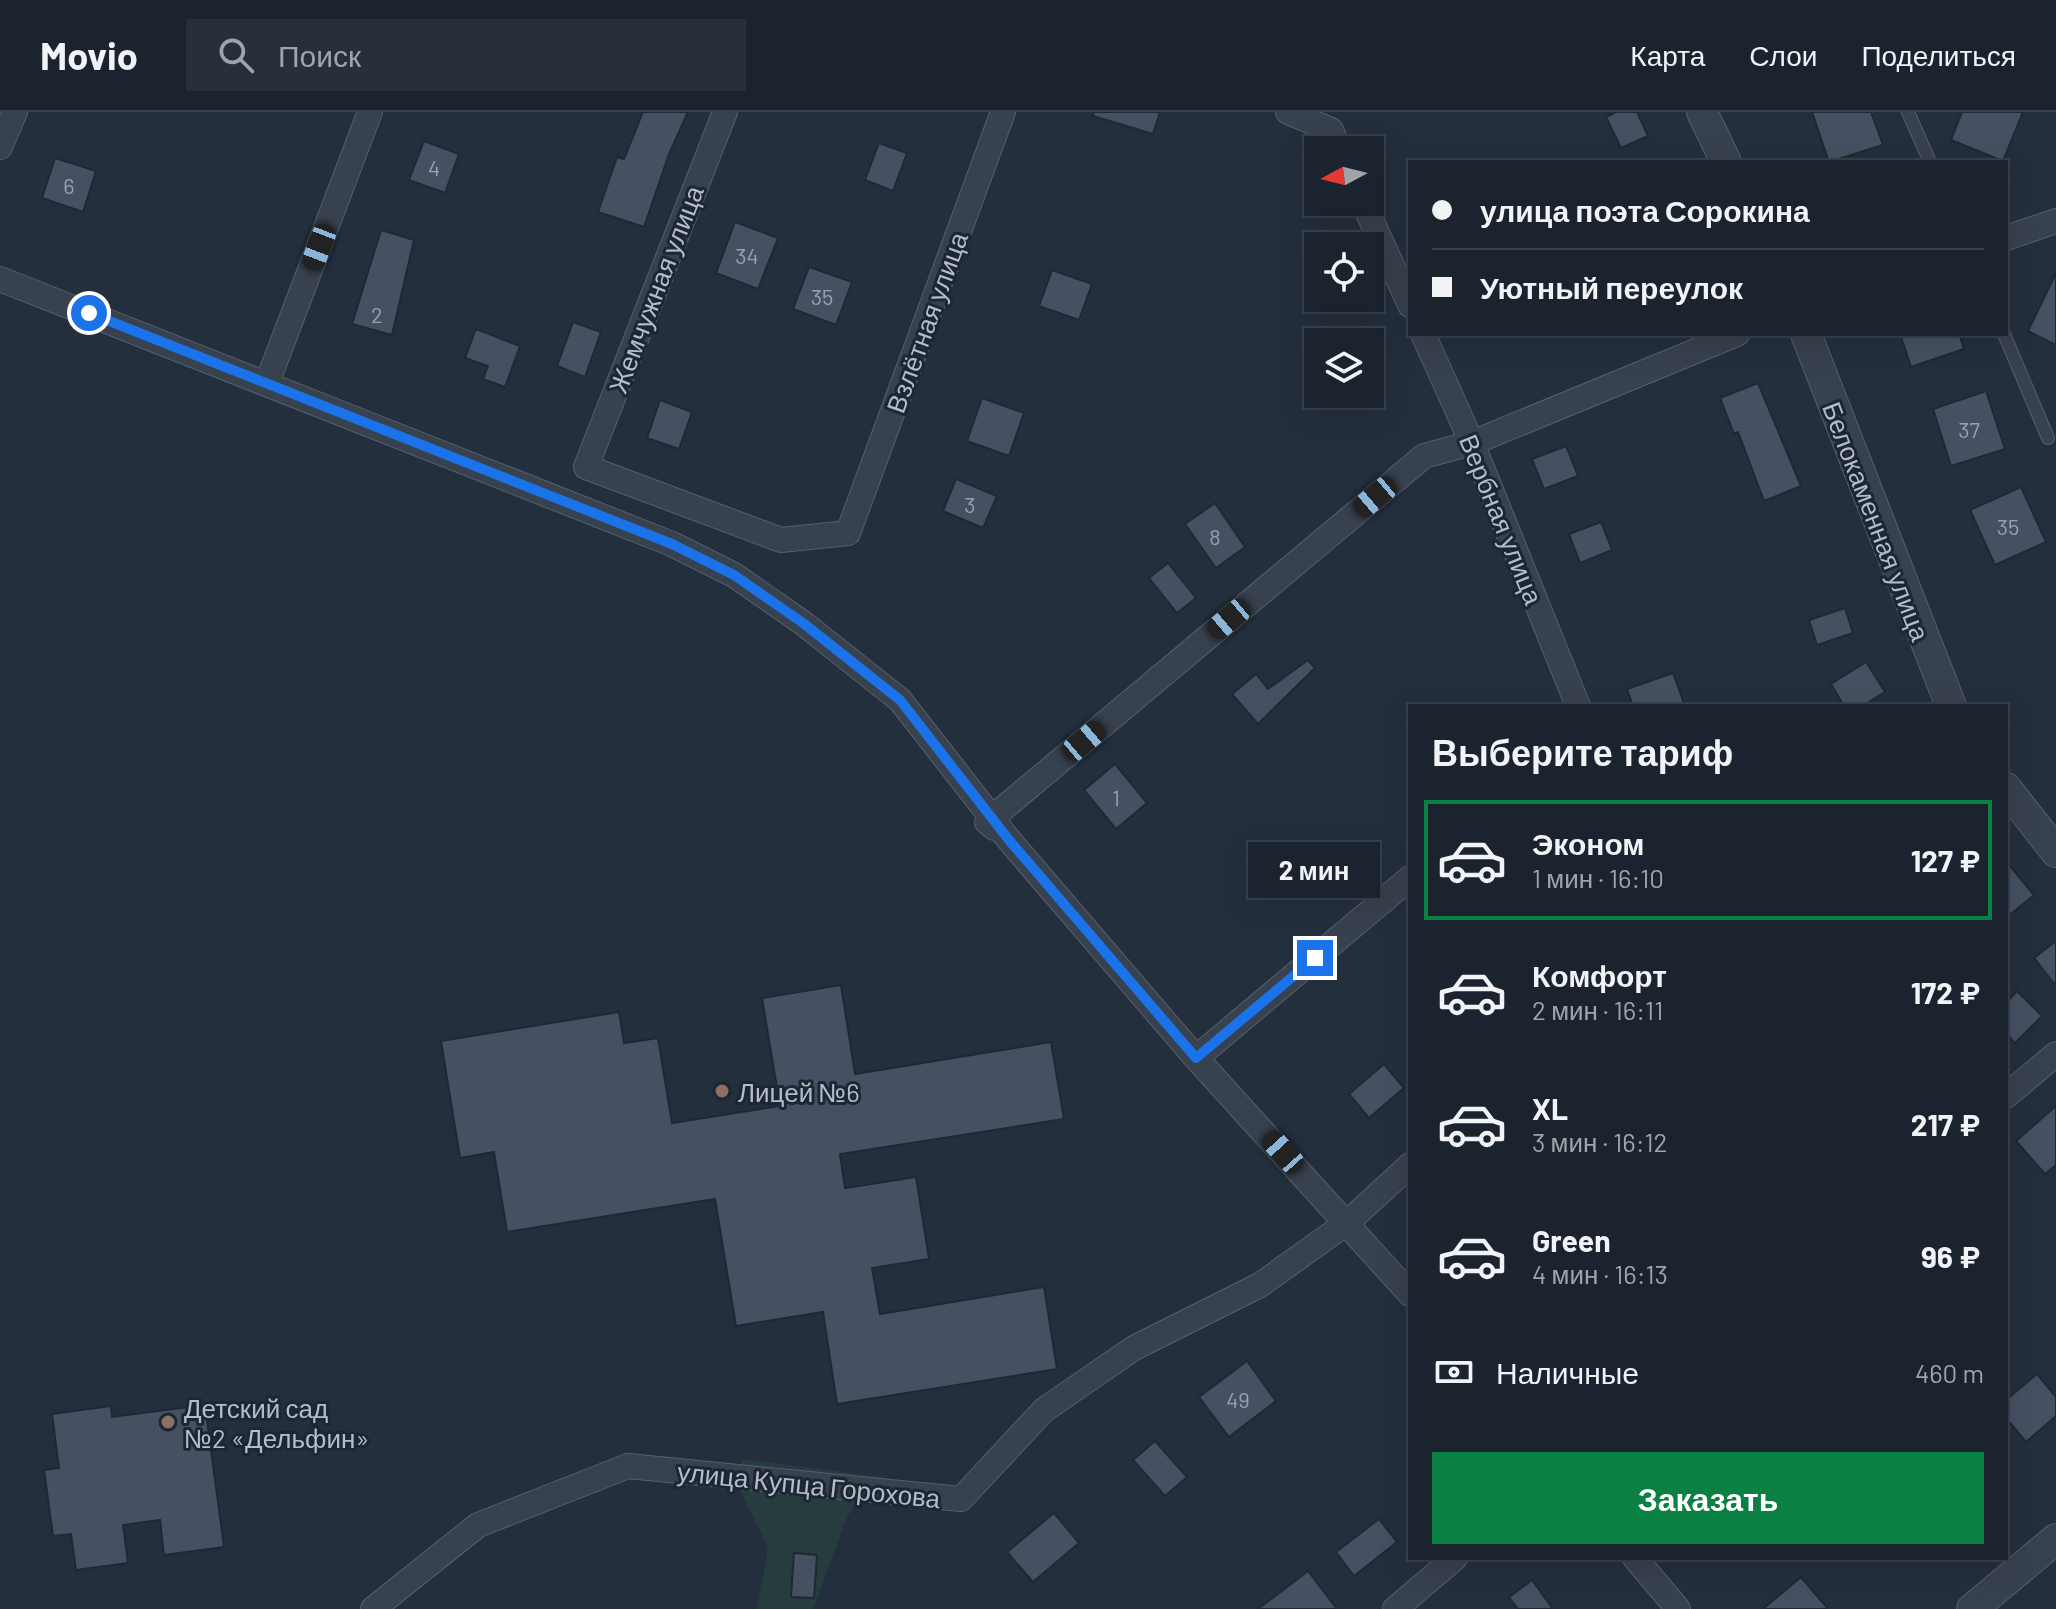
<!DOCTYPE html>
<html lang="ru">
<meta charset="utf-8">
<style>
:root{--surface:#1b232e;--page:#282f3a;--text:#f1f3f6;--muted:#a0a4aa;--line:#39404a;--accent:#0b8043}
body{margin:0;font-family:Barlow,sans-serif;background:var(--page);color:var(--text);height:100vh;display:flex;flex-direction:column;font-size:30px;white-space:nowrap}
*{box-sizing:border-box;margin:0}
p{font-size:26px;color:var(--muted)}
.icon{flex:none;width:44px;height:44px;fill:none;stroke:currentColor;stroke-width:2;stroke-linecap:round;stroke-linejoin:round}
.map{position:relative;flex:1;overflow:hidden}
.drawer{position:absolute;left:1408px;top:592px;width:600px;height:856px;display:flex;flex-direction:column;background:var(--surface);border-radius:0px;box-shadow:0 8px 32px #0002,0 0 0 2px var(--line)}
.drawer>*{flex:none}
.top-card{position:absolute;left:1408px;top:48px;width:600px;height:176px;border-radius:0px;box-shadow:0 8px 32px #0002,0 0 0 2px var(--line);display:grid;align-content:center;height:176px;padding:0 24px;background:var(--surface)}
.needle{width:52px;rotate:263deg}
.tools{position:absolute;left:1304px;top:24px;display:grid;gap:16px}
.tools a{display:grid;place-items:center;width:80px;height:80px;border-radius:0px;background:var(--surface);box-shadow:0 8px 32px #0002,0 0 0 2px var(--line);font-size:40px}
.end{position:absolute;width:36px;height:36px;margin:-18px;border:10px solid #1a73e8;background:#fff;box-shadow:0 0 0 4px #fff}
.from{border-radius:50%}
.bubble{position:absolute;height:56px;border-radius:0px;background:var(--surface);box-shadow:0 8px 32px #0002,0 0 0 2px var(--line);font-size:26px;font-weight:700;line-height:56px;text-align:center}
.car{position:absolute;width:24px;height:48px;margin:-24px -12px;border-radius:10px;box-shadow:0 0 6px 2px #0007;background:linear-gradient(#222 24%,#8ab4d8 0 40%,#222 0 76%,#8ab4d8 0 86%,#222 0)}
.top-card b{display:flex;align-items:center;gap:28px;height:76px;font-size:30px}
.top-card b+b{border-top:2px solid var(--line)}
.top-card i{width:20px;height:20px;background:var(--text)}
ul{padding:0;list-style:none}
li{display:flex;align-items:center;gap:24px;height:120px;margin:0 16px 12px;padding:0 8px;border:4px solid transparent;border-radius:0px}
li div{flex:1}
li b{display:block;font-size:30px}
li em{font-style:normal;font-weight:700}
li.selected{border-color:var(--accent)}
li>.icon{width:72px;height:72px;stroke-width:1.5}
h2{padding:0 24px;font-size:36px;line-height:96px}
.pay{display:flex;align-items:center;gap:20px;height:88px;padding:0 24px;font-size:30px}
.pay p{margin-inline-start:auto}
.action{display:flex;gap:16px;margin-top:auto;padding:16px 24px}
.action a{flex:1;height:92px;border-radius:0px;background:var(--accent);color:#fff;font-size:32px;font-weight:700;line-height:92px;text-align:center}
header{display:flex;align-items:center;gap:48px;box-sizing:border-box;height:112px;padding:0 40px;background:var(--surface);border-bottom:2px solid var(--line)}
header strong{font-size:38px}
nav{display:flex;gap:44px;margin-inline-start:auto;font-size:28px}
.search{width:560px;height:72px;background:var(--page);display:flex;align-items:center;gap:20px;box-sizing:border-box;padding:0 28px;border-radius:0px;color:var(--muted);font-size:30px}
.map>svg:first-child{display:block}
</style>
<header>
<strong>Movio</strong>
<div class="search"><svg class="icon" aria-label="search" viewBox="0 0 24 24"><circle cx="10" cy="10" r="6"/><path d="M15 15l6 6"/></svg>Поиск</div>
<nav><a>Карта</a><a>Слои</a><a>Поделиться</a></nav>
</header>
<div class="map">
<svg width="2056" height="1497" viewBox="0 0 2056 1497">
<rect width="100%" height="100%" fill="#242f3e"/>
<path fill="#263c3f" d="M 742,1347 L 882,1365 L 848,1403 L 813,1497 L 757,1497 L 768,1435 L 737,1373 Z"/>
<g fill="#455162" stroke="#1f2835" stroke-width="2">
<path d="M 643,0 L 688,0 L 669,42 L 644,115 L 598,100 L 617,45 L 624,47 Z"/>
<path d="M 1094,0 L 1160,0 L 1153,22 L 1093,4 Z"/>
<path d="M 1616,0 L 1637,0 L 1648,24 L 1621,36 L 1606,5 Z"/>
<path d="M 1812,0 L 1871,0 L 1883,33 L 1829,50 Z"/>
<path d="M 1962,0 L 2023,0 L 2003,49 L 1951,28 Z"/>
<path d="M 424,29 L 459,42 L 445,81 L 409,68 Z"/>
<path d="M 879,31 L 907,41 L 893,79 L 865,68 Z"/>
<path d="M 55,46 L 96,59 L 83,100 L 42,86 Z"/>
<path d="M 735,110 L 778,126 L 758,177 L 716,161 Z"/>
<path d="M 381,118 L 414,128 L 392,223 L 352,212 Z"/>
<path d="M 809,155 L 852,170 L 836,213 L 793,197 Z"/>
<path d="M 1052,158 L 1092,172 L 1079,208 L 1039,194 Z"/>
<path d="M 2056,161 L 2056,233 L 2028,219 Z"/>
<path d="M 573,210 L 601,220 L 585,265 L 557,254 Z"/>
<path d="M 476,217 L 520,234 L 505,275 L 483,267 L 488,254 L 465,246 Z"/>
<path d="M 1900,222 L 1959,222 L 1964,237 L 1911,255 Z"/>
<path d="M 1758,271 L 1801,374 L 1764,389 L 1738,320 L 1734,322 L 1720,286 Z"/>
<path d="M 1986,279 L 2005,337 L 1951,354 L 1933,297 Z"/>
<path d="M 982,286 L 1024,301 L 1009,344 L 967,329 Z"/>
<path d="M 660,288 L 692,300 L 679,337 L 647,326 Z"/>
<path d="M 1566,334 L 1578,364 L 1544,377 L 1532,347 Z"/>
<path d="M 956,367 L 997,384 L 983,416 L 943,399 Z"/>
<path d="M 2021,375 L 2046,430 L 1995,453 L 1970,398 Z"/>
<path d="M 1215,391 L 1245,435 L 1216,456 L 1185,412 Z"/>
<path d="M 1601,410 L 1612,438 L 1580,451 L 1569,422 Z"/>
<path d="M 1168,451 L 1196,486 L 1177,501 L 1149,466 Z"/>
<path d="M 1845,496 L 1853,521 L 1817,533 L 1809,508 Z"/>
<path d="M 1308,548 L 1315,556 L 1258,612 L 1232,582 L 1256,562 L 1268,577 Z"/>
<path d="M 1866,550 L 1885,580 L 1862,594 L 1844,594 L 1831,572 Z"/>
<path d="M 1673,561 L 1685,594 L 1633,594 L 1627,577 Z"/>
<path d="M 1115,652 L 1147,691 L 1116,717 L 1084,678 Z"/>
<path d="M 2006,749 L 2034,783 L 2006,806 Z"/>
<path d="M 2056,829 L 2056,874 L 2034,846 Z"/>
<path d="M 841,873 L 855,962 L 1051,930 L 1064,1007 L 840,1042 L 845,1076 L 916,1065 L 929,1147 L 872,1156 L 880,1202 L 1044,1175 L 1057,1257 L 837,1292 L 823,1200 L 736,1214 L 715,1087 L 507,1120 L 494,1040 L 460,1046 L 441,929 L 619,900 L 624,931 L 658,926 L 672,1011 L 780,994 L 762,886 Z"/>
<path d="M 2017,879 L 2042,904 L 2015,931 L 2006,922 L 2006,891 Z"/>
<path d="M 1384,952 L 1404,976 L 1369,1006 L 1349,982 Z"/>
<path d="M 2056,994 L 2056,1053 L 2045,1062 L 2016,1029 Z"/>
<path d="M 1247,1249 L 1276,1289 L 1229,1325 L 1199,1285 Z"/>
<path d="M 2037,1262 L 2056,1285 L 2056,1304 L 2026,1330 L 2006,1306 L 2006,1288 Z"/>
<path d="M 205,1293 L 224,1435 L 164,1443 L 160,1408 L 123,1413 L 128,1451 L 76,1458 L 71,1422 L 53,1424 L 44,1358 L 59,1356 L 52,1302 L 111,1294 L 112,1305 Z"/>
<path d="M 1155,1329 L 1187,1365 L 1165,1384 L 1133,1348 Z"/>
<path d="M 1054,1401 L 1079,1431 L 1033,1470 L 1007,1440 Z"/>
<path d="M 1379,1407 L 1397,1430 L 1354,1464 L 1336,1440 Z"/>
<path d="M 794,1441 L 817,1443 L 814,1486 L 791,1485 Z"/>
<path d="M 1308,1459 L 1337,1497 L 1258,1497 Z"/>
<path d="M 1801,1465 L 1828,1497 L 1763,1497 Z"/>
<path d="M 1532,1468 L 1553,1497 L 1518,1497 L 1509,1485 Z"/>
</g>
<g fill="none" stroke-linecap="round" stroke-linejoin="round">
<g stroke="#565f6c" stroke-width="14">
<g id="service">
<path d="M 1908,0 L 1930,50"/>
<path d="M 2004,222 L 2048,326"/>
</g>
</g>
<g stroke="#565f6c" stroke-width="26">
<g id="minor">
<path d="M 725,0 L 586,355 L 781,428 L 848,421 L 1003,0"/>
<path d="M 1288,0 L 1331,18 L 1340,38"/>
<path d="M 0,35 L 15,0"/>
<path d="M 1363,90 L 1410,193"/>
<path d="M 2006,126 L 2056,109"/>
<path d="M 0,167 L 672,432 L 734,463 L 803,511 L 900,588 L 1009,728 L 1196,946 L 1410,1182"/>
<path d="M 1423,222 L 1472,331 L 1578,594"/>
<path d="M 267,271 L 370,0"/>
<path d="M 994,716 L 987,710 L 1424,344 L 1472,331 L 1737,222"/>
<path d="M 1196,946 L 1410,766"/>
<path d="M 2006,984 L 2056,942"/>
<path d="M 1635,1446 L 1678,1497"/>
<path d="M 373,1497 L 478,1413 L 628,1354 L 961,1387 L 1044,1298 L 1134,1236 L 1260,1173 L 1348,1110 L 1410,1053"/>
<path d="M 1395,1497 L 1455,1446"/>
</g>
</g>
<g stroke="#565f6c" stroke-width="32">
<g id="tertiary">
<path d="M 1702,0 L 1726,50"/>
<path d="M 1806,222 L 1951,594"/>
<path d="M 2006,676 L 2056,740"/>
<path d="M 1972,1497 L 2056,1427"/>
</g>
</g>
<use href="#service" stroke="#38414e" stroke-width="12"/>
<use href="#minor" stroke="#38414e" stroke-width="24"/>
<use href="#tertiary" stroke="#38414e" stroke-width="30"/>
</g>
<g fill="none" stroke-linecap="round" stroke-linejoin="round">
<path stroke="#1a73e8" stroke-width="10" d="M 89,201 L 672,432 L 734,463 L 803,511 L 900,588 L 1009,728 L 1196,946 L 1315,846"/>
</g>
<g fill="#8d6e63" stroke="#1d2633" stroke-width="3">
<circle cx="722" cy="979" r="8"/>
<circle cx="168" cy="1310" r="8"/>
</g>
<g text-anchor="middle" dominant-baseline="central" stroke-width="6" stroke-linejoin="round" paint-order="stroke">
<g font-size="22" fill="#98a1af">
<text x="434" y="55">4</text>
<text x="69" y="73">6</text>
<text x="747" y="143">34</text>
<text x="822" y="184">35</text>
<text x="377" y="202">2</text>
<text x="1969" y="317">37</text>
<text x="970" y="392">3</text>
<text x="2008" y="414">35</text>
<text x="1215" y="424">8</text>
<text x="1116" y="685">1</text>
<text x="1238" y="1287">49</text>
</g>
<g font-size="26" fill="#b4bcc9" stroke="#1d2633">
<text transform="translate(655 177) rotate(-69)">Жемчужная улица</text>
<text transform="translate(926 210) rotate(-70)">Взлётная улица</text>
<text transform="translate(1502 407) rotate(68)">Вербная улица</text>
<text transform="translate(1877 409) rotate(69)">Белокаменная улица</text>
<text transform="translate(809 1372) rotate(6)">улица Купца Горохова</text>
</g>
<g font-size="26" fill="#b4bcc9" stroke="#1d2633" text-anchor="start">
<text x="738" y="979">Лицей №6</text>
<text x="184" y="1295">Детский сад<tspan x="184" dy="30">№2 «Дельфин»</tspan></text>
</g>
</g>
</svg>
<div class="tools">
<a><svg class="needle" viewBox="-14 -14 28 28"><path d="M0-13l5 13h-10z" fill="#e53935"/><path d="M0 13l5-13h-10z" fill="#a0a4aa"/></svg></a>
<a><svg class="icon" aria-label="locate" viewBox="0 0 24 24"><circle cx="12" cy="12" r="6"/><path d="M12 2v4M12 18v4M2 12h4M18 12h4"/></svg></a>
<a><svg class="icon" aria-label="layers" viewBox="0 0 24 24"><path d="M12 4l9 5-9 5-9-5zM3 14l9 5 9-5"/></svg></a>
</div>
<i class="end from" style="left:89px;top:201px"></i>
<i class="end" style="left:1315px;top:846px"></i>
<div class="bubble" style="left:1248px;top:730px;width:132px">2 мин</div>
<i class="car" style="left:319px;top:135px;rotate:201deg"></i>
<i class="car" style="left:1375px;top:385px;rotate:230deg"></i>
<i class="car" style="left:1229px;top:507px;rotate:230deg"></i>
<i class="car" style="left:1084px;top:629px;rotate:50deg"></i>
<i class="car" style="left:1283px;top:1040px;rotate:318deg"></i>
<div class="top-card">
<b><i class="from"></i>улица поэта Сорокина</b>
<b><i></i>Уютный переулок</b>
</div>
<section class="drawer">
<h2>Выберите тариф</h2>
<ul>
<li class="selected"><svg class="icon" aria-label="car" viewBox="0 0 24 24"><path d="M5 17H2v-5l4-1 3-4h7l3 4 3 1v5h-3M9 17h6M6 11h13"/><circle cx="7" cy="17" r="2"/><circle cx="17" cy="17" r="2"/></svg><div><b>Эконом</b><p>1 мин · 16:10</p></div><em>127 ₽</em></li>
<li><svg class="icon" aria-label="car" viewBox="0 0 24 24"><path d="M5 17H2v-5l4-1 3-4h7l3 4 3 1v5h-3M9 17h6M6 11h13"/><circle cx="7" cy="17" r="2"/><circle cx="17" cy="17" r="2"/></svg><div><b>Комфорт</b><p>2 мин · 16:11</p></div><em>172 ₽</em></li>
<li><svg class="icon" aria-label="car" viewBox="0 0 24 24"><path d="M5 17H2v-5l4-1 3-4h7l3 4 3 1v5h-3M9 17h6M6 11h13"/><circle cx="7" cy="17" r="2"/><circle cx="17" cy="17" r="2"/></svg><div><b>XL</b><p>3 мин · 16:12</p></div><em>217 ₽</em></li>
<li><svg class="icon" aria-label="car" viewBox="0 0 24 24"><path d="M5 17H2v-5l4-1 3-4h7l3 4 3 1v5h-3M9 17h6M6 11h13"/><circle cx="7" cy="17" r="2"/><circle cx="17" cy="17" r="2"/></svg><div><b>Green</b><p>4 мин · 16:13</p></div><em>96 ₽</em></li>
</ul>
<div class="pay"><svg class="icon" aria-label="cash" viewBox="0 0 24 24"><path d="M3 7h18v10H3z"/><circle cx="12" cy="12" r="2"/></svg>Наличные<p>460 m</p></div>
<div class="action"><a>Заказать</a></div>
</section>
</div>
